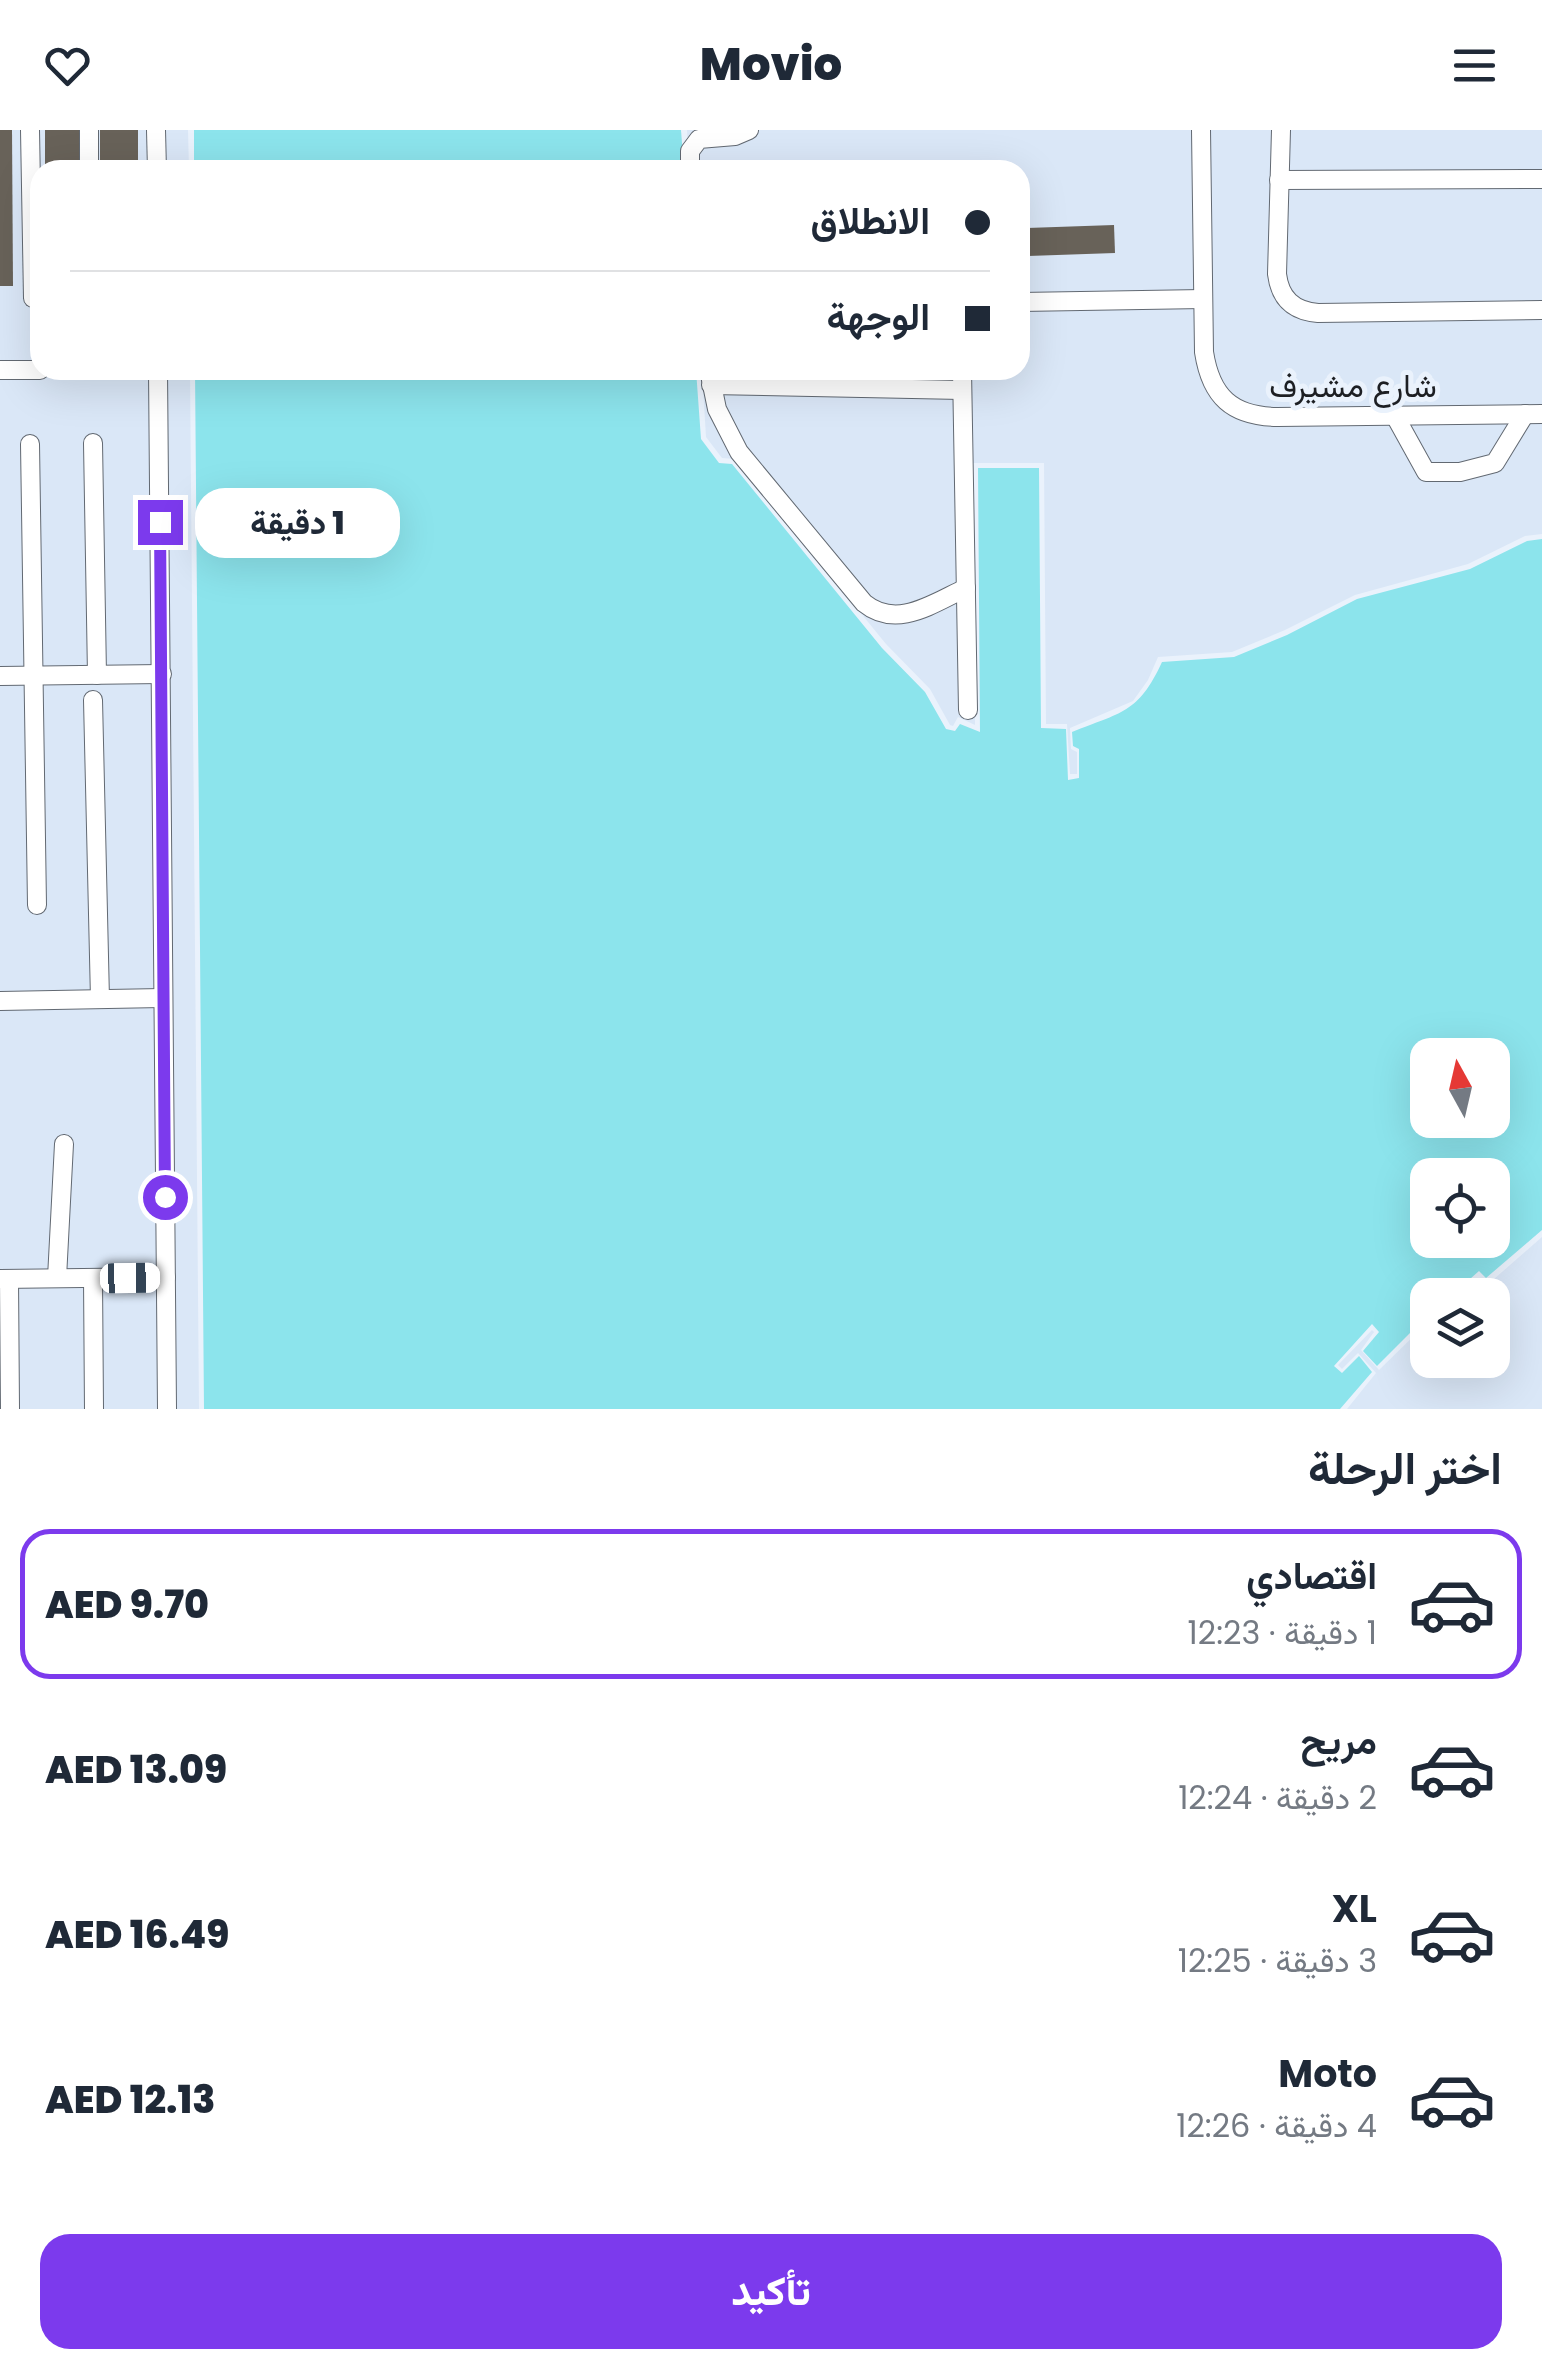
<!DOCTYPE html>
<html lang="ar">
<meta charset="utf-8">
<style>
:root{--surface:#fff;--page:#f6f6f7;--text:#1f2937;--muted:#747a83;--line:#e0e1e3;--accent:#7c3aed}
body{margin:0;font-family:Poppins,Vazirmatn,sans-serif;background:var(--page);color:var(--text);direction:rtl;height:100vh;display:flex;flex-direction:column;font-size:38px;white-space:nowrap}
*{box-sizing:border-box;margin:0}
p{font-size:32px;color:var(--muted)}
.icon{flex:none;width:55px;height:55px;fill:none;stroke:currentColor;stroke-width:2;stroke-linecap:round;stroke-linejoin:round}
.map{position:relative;height:1279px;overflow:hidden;direction:ltr}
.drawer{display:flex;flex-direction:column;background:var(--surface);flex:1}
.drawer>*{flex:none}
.hud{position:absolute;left:30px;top:30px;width:1000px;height:220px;border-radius:30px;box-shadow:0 10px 40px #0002;direction:rtl;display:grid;align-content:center;height:220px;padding:0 40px;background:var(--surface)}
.needle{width:65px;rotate:352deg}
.fabs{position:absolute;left:1410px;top:908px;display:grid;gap:20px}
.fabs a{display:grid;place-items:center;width:100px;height:100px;border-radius:20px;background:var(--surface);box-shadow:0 10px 40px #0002;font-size:50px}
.end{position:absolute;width:45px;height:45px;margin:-22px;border:12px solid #7c3aed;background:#fff;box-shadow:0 0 0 5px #fff}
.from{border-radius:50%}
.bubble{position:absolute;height:70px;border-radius:30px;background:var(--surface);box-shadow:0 10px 40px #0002;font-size:32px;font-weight:800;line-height:70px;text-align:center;direction:rtl}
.car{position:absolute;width:30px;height:60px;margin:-30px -15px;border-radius:12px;box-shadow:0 0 8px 2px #0007;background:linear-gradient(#fff 24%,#345 0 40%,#fff 0 76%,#345 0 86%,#fff 0)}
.hud b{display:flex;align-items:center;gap:35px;height:95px;font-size:38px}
.hud b+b{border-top:2px solid var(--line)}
.hud i{width:25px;height:25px;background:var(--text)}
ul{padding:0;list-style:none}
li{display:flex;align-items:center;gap:30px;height:150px;margin:0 20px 15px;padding:0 20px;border:5px solid transparent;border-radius:30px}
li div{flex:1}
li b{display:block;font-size:38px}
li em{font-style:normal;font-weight:800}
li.on{border-color:var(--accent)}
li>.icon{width:90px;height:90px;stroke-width:1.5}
h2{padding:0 40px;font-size:45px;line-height:120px}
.primary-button{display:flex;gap:20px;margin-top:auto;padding:20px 40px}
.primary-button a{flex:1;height:115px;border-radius:30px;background:var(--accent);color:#fff;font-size:40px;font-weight:800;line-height:115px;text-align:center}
header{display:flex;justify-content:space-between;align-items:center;height:130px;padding:0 40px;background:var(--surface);font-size:45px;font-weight:800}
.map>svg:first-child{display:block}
</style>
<header><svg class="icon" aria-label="menu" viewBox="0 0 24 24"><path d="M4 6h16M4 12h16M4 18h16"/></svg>Movio<svg class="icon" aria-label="heart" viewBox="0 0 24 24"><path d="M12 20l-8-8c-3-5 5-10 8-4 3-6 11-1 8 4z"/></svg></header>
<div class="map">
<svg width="1542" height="1279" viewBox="0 0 1542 1279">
<rect width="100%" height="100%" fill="#eaf2fc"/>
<g fill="#dae7f7">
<path d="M 0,0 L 188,0 L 189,40 L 40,40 L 40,240 L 190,240 L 199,1279 L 0,1279 Z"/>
<path d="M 687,0 L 1542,0 L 1542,404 L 1525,406 L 1468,434 L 1355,465 L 1285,500 L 1232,522 L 1158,527 L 1148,550 L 1133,571 L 1070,598 L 1071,619 L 1077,622 L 1077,644 L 1070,644 L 1067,594 L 1046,594 L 1044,333 L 973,333 L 975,595 L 958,587 L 953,596 L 950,595 L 930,559 L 886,514 L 735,329 L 722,328 L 706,307 L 702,240 L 1020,240 L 1020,40 L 689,40 Z"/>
<path d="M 1542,1107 L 1542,1279 L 1347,1279 L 1376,1243 L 1358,1223 L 1342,1239 L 1338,1235 L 1372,1200 L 1374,1202 L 1361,1220 L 1379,1240 L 1427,1193 L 1428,1230 L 1492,1230 L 1492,1165 L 1460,1165 L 1479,1148 L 1486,1156 Z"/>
</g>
<g fill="#8ce4ec" fill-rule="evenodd">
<path d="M 194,0 L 681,0 L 684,40 L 194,40 Z"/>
<path d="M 195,240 L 696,240 L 701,309 L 719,333 L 732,334 L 882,518 L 925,562 L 946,599 L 955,601 L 960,594 L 980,602 L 978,338 L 1039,338 L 1041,598 L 1066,599 L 1068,650 L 1079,648 L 1079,619 L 1073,616 L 1072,602 C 1121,582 1138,584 1162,532 L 1234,527 L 1287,505 L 1357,469 L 1470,439 L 1527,411 L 1542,409 L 1542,1100 L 1486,1148 L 1479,1141 L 1452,1165 L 1428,1165 L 1427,1186 L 1377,1236 L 1363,1221 L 1379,1202 L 1372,1194 L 1334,1236 L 1342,1243 L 1359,1226 L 1372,1242 L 1340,1279 L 204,1279 ZM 1428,925 L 1492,925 L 1492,990 L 1428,990 ZM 1428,1045 L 1492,1045 L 1492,1110 L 1428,1110 Z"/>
</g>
<g fill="#686259">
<path d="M 0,0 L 12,0 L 13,156 L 0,156 Z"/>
<path d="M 45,0 L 81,0 L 82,40 L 45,40 Z"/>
<rect x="100" y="0" width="38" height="40"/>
<path d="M 1114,95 L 1115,123 L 1028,126 L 1027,98 Z"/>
</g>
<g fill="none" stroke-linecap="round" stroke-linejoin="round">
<g stroke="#626972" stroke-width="20">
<g id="minor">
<path d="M 30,0 L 33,168"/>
<path d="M 89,0 L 89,40"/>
<path d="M 156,0 L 157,40"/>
<path d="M 1201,0 L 1204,222 C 1211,267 1232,286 1277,287 L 1542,284"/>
<path d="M 1281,0 L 1277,144 C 1280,168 1293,181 1318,183 L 1542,180"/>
<path d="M 690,40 L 690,21 L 699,9 L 735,6 L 749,0"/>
<path d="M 1279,50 L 1542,49"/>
<path d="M 1020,172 L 1203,169"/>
<path d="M 0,240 L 40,240"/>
<path d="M 158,240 L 167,1279"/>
<path d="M 709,240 L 717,279 L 739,322 L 864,473 C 897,500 933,473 966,458"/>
<path d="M 962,240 L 968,580"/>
<path d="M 711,255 L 962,260"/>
<path d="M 1395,286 L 1426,342 L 1460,342 L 1495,333 L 1525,284"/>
<path d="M 93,313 L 97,545"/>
<path d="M 30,314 L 37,775"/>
<path d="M 0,546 L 162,544"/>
<path d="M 93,570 L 100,869"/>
<path d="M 0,871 L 162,868"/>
<path d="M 57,1148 L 64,1014"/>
<path d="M 93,1148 L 94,1279"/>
<path d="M 0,1149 L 166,1147"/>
<path d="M 9,1149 L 10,1279"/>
</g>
</g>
<use href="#minor" stroke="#fff" stroke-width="18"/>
</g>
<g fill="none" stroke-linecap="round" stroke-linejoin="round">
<path stroke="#7c3aed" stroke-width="12" d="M 160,392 L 165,1067"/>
</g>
<g text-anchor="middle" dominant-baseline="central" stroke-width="10" stroke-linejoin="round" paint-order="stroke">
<g font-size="32" fill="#1d1f23" stroke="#eaf2fc">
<text x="1353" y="255">شارع مشيرف</text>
</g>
</g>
</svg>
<div class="fabs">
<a><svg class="needle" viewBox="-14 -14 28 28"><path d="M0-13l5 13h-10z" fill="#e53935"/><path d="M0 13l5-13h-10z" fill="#747a83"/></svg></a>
<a><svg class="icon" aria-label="locate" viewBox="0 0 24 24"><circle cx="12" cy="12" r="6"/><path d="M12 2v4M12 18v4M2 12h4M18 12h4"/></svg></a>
<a><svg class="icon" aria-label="layers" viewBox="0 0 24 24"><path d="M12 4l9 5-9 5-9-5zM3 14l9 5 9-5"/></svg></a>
</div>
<i class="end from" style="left:165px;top:1067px"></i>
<i class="end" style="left:160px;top:392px"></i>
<div class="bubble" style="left:195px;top:358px;width:205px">1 دقيقة</div>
<i class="car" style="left:130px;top:1148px;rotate:89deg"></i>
<div class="hud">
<b><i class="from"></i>الانطلاق</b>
<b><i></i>الوجهة</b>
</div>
</div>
<section class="drawer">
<h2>اختر الرحلة</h2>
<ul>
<li class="on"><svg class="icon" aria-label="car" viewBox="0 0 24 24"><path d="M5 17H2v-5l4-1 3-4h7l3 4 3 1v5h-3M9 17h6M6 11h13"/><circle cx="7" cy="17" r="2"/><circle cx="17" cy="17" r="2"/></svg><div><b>اقتصادي</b><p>1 دقيقة · 12:23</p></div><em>AED 9.70</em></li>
<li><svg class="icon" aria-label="car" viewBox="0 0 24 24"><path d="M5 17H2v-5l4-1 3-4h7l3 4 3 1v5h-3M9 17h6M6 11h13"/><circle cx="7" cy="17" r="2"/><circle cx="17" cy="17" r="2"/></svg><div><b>مريح</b><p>2 دقيقة · 12:24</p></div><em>AED 13.09</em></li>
<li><svg class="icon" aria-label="car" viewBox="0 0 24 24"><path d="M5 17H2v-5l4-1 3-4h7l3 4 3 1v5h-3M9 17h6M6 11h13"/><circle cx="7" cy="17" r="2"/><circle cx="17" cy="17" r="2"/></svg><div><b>XL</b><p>3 دقيقة · 12:25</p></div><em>AED 16.49</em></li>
<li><svg class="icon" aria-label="car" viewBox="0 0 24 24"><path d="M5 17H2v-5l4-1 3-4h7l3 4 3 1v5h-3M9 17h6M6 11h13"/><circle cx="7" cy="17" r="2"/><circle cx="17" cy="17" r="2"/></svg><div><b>Moto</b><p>4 دقيقة · 12:26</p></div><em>AED 12.13</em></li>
</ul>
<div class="primary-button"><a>تأكيد</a></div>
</section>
